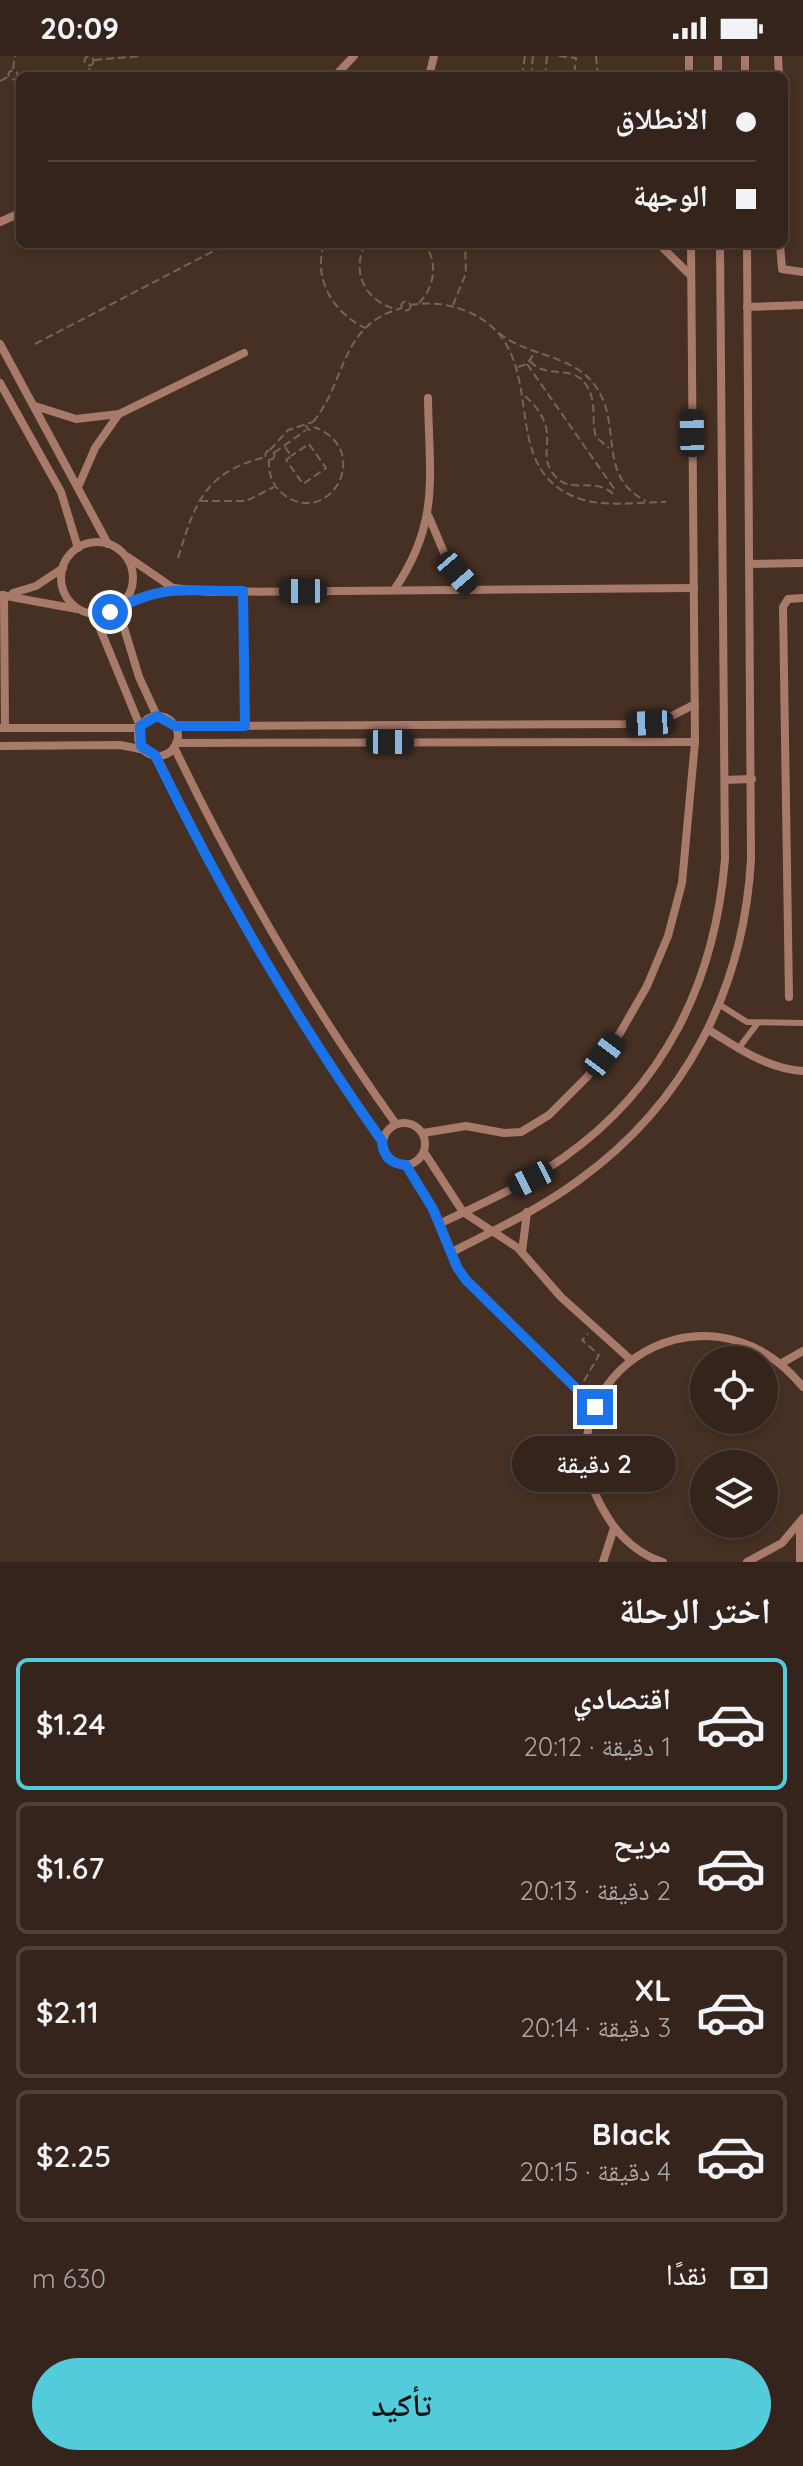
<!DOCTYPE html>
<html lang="ar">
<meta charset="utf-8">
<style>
:root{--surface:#34241b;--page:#3c2c24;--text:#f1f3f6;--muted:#a9a4a3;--line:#4e413a;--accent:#53cbda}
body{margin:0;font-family:Quicksand,"Noto Naskh Arabic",sans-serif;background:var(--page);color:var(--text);direction:rtl;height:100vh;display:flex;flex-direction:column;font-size:30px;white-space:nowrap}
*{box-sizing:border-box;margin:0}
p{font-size:26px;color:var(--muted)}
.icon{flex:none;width:44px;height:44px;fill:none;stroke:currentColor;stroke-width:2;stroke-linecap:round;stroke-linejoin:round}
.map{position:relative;height:1506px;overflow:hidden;direction:ltr}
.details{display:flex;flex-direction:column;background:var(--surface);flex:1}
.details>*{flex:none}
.guide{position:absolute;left:16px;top:16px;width:772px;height:176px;border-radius:12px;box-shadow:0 4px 12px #0003,0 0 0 2px var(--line);direction:rtl;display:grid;align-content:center;height:176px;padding:0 32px;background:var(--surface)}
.controls{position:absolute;left:690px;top:1290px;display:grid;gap:16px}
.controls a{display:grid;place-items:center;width:88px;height:88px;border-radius:50%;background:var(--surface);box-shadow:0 4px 12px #0003,0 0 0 2px var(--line);font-size:40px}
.end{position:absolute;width:36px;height:36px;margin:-18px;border:10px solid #1a73e8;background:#fff;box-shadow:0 0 0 4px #fff}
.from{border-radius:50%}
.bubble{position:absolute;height:56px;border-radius:28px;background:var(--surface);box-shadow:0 4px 12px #0003,0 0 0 2px var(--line);font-size:26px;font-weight:600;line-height:56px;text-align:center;direction:rtl}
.car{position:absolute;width:24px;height:48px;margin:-24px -12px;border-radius:10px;box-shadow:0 0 6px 2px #0007;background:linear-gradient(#222 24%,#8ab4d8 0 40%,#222 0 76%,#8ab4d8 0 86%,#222 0)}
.guide b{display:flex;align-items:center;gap:28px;height:76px;font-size:30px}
.guide b+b{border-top:2px solid var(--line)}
.guide i{width:20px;height:20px;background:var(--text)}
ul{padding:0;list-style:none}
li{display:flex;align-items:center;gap:24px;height:132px;margin:0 16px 12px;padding:0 16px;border:4px solid var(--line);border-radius:12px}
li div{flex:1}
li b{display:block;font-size:30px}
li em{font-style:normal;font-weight:600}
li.active{border-color:var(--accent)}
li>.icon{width:72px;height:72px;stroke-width:1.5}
h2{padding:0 32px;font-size:36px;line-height:96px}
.pay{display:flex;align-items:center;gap:20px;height:88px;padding:0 32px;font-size:30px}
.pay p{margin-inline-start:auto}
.primary-button{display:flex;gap:16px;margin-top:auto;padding:16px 32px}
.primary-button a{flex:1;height:92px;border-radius:48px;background:var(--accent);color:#111;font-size:32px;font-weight:600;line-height:92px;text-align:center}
.status{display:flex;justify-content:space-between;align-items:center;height:56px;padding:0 40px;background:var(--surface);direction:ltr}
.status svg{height:22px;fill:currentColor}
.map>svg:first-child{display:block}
</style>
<div class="status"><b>20:09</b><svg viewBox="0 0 49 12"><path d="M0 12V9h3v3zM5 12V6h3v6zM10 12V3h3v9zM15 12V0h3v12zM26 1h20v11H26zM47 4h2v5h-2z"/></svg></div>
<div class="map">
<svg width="803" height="1506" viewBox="0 0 803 1506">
<rect width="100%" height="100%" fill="#463024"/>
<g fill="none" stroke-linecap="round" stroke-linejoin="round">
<g stroke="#776459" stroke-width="2" stroke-dasharray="8 4" stroke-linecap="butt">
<path d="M 559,0 L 576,2 L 574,20"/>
<path d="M 596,0 L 598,20"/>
<circle cx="89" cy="5" r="4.5"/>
<path d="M 94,4 L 141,0"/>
<path d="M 13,13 L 15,0"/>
<circle cx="13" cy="19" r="4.5"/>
<path d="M 532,16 L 544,17"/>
<path d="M 89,20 L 90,10"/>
<path d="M 522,20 L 525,0"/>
<path d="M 531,20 L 533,0"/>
<path d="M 545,20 L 547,0"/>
<path d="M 15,24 L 20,34"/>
<path d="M 0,25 L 8,21"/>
<path d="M 324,188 C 313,224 333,256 365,272"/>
<path d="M 365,188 C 351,217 365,244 395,253"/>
<circle cx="406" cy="250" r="4.5"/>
<path d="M 419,247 C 435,230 438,208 425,188"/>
<path d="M 410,249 C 433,245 455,249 475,259 C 553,301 494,408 575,441 C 602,452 637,446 666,446"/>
<path d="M 453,249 L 466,217 L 465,188"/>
<path d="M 499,277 C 528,301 574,298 596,331 C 623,369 596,420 646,445"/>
<path d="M 35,288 L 227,188"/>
<path d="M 530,305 C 547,325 575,306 588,332 C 597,348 591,365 596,381 L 609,392"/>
<path d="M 527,308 L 615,434"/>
<path d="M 518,311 L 527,308 L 534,298"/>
<path d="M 525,340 C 566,377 533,395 555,420 C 571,439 596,420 613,438"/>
<path d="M 313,366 C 347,325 339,269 402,252"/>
<path d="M 305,369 L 309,374 L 314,372"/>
<path d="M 285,391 L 291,400 L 286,404 L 303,428 L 326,412 L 309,388 L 291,400"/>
<path d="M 270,394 L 288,374 L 313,366"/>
<circle cx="270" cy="399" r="4.5"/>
<path d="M 274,397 L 306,374"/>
<path d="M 269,403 C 268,419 273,432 287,441 C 332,469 373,393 314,371"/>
<path d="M 200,445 L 246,445 L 274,431"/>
<path d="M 178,502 C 195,447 204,416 266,401"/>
<path d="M 584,1325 L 599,1299 L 582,1284 L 588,1278"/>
</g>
<g stroke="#a87a69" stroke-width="6">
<path d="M 720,949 L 747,966 L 803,967"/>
<path d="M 738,993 L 757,968"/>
</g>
<g stroke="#a87a69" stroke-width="8">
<path d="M 689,0 L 689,20"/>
<path d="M 718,0 L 718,20"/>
<path d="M 745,0 L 745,20"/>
<path d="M 778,0 L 779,20"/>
<path d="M 335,20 L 354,0"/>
<path d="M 429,20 L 434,0"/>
<path d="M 0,166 L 20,157"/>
<path d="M 659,188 L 691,220"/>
<path d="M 780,188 L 782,213 L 803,216"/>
<path d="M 747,251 L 803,249"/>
<path d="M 0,288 L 108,488"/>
<path d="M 0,327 L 61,436 L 78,492"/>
<path d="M 35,350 L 76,363 L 119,358 L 244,297"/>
<path d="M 79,429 L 95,392 L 118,359"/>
<path d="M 429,461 L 445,499 L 472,534"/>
<circle cx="97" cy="522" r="36"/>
<path d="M 128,501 L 173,532"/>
<path d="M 750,508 L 803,507"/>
<path d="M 394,534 C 441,466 429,419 428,342"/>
<path d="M 243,535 L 245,670"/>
<path d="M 13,537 L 36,530 L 63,512"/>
<path d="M 0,539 L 77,553"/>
<path d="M 4,539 L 5,672"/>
<path d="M 125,546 L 174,532 L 210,536 L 694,532"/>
<path d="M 118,552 L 139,621 L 157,660"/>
<path d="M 94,558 L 140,670"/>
<circle cx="158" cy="680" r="20"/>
<path d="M 175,670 L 634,668 L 666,663 L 695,648"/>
<path d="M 0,672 L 140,672"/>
<path d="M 176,687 L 695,686"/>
<path d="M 0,690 L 120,689 L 145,694"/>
<path d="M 174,691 C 238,824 310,948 396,1068"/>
<path d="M 155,699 C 221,835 295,962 382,1085"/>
<path d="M 725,724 L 752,723"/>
<path d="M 789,941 L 783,551 L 788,543 L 803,542"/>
<path d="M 709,974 C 738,992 768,1013 803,1015"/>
<circle cx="404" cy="1088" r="21"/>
<path d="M 423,1077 L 466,1070 L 504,1077 L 521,1076 L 549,1059 L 587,1021 L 620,977 L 647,930 L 668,880 L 682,827 L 695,686 L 691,188"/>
<path d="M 424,1096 L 463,1156 L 518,1192 L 561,1241 L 631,1304"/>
<path d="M 406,1109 L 433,1153 L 457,1211 L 466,1224 L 595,1351"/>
<path d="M 439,1168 C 481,1148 525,1129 563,1102 C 665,1030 715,925 725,803 L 720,188"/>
<path d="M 452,1196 C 495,1174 540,1153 579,1124 C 686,1047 744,932 751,803 L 747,188"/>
<path d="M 522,1196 L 527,1156"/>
<path d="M 782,1307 L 803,1295"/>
<path d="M 603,1506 L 614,1472"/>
<path d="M 663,1506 C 640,1499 619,1481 607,1460 C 526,1332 701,1207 803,1331"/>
<path d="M 747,1506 L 782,1487 L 803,1462"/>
<path d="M 800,1506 L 800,1467"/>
</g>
</g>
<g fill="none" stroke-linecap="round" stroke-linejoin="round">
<path stroke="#1a73e8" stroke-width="10" d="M 110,556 C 167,526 182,536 243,535 L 245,670 L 175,670 L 157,660 L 140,670 L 141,690 L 155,699 C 221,835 295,962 382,1085 C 383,1100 391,1108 406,1109 L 433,1153 L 457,1211 L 466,1224 L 595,1351"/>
</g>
</svg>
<div class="controls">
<a><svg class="icon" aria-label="locate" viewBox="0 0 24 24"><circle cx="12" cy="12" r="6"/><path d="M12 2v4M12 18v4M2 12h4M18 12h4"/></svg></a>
<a><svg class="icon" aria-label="layers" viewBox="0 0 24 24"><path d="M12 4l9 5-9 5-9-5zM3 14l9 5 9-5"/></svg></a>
</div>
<i class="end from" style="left:110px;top:556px"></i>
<i class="end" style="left:595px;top:1351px"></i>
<div class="bubble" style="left:512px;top:1380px;width:164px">2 دقيقة</div>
<i class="car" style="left:692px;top:377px;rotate:359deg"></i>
<i class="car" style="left:457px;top:517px;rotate:139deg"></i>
<i class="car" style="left:303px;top:535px;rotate:270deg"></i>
<i class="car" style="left:650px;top:667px;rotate:267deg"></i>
<i class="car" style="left:390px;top:686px;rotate:90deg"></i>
<i class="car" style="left:604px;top:999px;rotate:37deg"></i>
<i class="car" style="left:531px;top:1123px;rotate:243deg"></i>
<div class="guide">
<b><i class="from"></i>الانطلاق</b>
<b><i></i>الوجهة</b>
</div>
</div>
<section class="details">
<h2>اختر الرحلة</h2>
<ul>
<li class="active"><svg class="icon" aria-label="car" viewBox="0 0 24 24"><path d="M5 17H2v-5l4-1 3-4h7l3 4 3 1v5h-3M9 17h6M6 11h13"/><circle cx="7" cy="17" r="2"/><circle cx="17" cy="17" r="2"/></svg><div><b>اقتصادي</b><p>1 دقيقة · 20:12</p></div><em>$1.24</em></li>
<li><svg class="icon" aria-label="car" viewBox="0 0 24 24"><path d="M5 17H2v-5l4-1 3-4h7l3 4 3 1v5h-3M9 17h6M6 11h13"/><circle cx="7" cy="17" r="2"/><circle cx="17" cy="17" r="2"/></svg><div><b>مريح</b><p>2 دقيقة · 20:13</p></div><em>$1.67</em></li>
<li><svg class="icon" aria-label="car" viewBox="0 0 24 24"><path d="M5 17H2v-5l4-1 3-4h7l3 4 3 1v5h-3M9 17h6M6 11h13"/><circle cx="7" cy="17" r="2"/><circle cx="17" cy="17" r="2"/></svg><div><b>XL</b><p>3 دقيقة · 20:14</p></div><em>$2.11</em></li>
<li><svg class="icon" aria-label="car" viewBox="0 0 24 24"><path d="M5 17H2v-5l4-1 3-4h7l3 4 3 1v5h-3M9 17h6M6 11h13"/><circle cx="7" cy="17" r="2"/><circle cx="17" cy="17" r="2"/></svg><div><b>Black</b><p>4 دقيقة · 20:15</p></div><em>$2.25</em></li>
</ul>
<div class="pay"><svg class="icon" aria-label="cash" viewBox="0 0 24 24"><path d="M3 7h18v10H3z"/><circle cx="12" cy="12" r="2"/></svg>نقدًا<p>630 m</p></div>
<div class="primary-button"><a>تأكيد</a></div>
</section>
